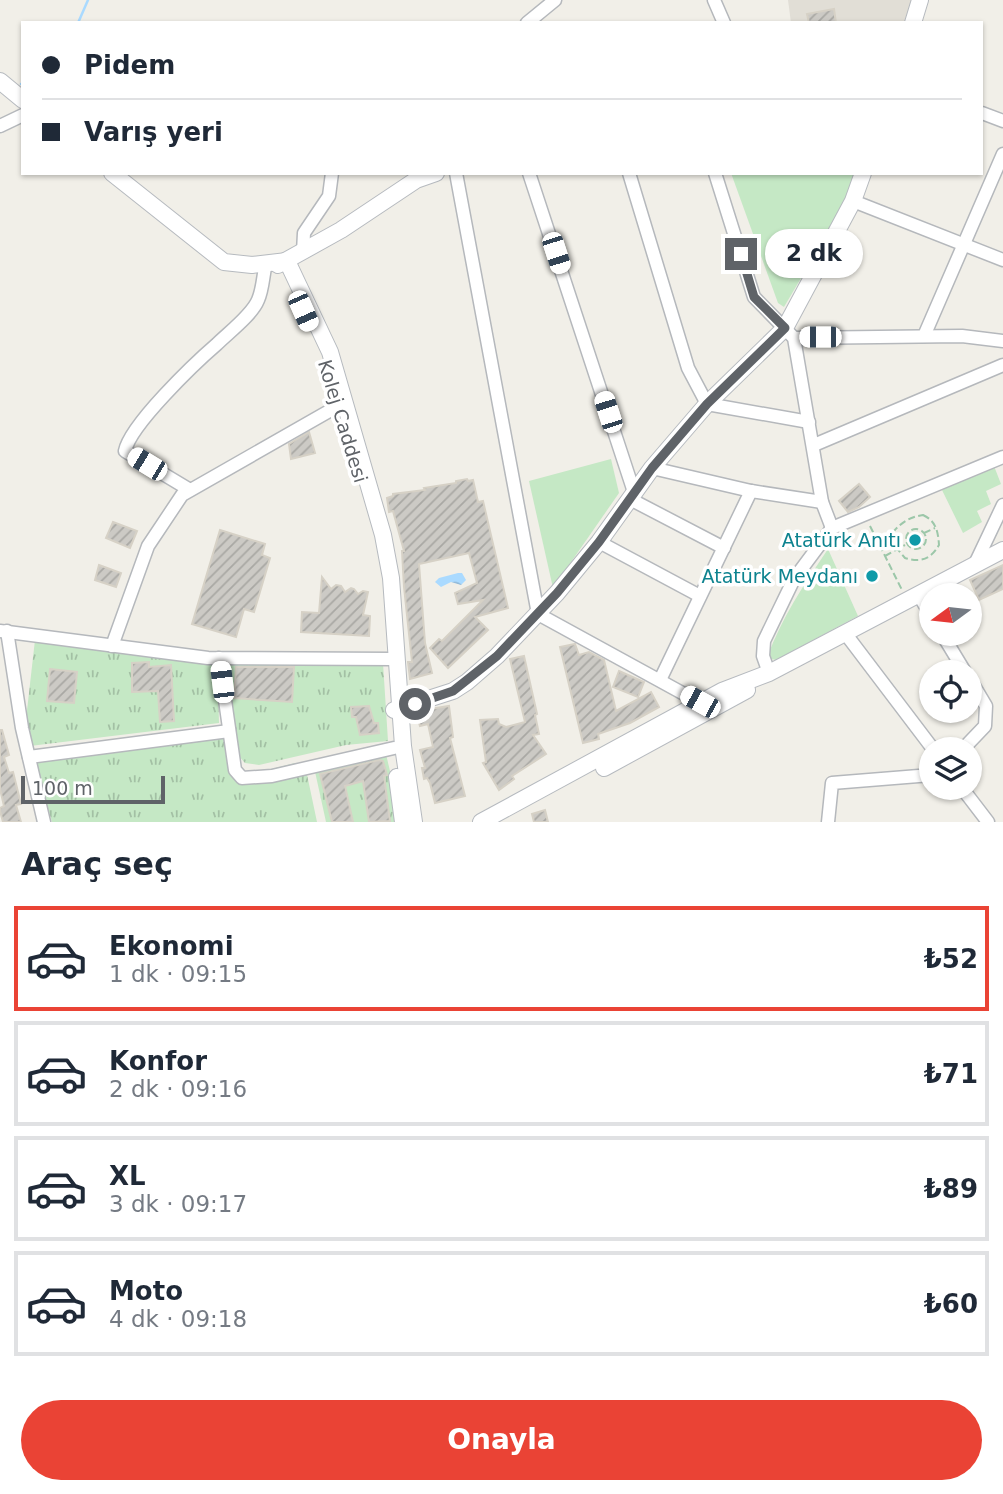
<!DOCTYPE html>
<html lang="tr">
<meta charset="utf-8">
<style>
:root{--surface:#fff;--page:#f2f2f3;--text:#1f2937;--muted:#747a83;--line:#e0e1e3;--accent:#ea4335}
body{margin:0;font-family:"DejaVu Sans",sans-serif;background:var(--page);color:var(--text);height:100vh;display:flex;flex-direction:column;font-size:26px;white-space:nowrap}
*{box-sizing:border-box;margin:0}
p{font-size:23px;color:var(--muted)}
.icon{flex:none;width:38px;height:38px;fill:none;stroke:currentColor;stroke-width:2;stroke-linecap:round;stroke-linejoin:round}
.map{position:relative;height:822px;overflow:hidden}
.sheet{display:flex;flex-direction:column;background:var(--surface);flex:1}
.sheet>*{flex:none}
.top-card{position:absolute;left:21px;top:21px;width:962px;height:154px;border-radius:0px;box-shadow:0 2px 5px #0004;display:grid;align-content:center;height:154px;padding:0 21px;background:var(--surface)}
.needle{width:46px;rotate:255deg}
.tools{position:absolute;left:919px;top:583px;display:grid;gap:14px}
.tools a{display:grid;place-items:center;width:63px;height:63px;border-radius:50%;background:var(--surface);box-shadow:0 2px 5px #0004;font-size:35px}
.scale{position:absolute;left:21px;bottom:18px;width:144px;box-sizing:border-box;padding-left:7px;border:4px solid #5f6368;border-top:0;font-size:19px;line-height:24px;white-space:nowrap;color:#5f6368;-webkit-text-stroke:5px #fff;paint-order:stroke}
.end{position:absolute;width:32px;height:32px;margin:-16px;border:9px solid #5f6368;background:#fff;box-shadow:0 0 0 4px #fff}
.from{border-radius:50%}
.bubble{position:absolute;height:49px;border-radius:24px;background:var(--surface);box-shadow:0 2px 5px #0004;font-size:23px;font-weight:700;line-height:49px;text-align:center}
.car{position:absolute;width:21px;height:42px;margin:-21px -10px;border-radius:9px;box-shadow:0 0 5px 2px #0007;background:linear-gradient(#fff 24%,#345 0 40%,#fff 0 76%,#345 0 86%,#fff 0)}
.top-card b{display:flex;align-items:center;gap:24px;height:66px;font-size:26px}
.top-card b+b{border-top:2px solid var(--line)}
.top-card i{width:18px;height:18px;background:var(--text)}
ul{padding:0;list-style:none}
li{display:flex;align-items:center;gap:21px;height:105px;margin:0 14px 10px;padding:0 7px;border:4px solid var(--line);border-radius:0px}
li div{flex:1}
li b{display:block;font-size:26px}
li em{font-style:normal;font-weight:700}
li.on{border-color:var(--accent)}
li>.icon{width:63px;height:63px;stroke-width:1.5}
h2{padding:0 21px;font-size:32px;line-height:84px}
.action{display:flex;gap:14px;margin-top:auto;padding:14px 21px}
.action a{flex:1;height:80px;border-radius:42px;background:var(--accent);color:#fff;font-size:28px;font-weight:700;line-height:80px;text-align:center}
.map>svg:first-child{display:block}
</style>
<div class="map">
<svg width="1003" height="822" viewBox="0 0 1003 822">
<defs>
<pattern id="grass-tufts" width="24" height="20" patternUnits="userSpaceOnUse" patternTransform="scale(1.75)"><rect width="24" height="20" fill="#c5e8c5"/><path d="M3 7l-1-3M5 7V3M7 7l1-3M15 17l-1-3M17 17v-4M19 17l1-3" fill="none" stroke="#a3c0a4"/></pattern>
<pattern id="water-waves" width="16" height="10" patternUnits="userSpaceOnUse" patternTransform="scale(1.75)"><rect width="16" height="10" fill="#aadaff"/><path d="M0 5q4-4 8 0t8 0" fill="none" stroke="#8eb4d2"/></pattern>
<pattern id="building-hatch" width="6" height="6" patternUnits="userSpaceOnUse" patternTransform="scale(1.75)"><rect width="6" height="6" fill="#cccac5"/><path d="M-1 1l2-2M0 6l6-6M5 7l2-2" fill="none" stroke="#a9a8a4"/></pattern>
</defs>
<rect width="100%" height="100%" fill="#f1efe8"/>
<path fill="#e1ded6" d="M 788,0 L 915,0 L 908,23 L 791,23 Z"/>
<g fill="url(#grass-tufts)">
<path d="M 36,631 L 217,655 L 219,723 L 30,746 L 25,728 Z"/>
<path d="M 230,660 L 383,663 L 388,741 L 346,745 L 259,765 L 245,763 L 238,755 C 235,735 220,677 230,660 Z"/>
<path d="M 225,734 L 244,776 L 295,763 L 305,765 L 317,822 L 52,822 L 33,759 Z"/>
<path d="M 385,750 L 395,792 L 396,822 L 326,822 L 314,767 Z"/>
</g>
<g fill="#c5e8c5">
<path d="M 731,173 L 856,173 L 843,207 L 784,307 L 778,303 Z"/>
<path d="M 611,459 L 619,493 L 553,588 L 529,481 Z"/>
<path d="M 994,466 L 1001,484 L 986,491 L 991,504 L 977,511 L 982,522 L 963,533 L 942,490 Z"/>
<path d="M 828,549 L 858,616 L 776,660 L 767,658 C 782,617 803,586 828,549 Z"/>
</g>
<path fill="url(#water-waves)" d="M 458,573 L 462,573 L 466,580 L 461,585 L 451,582 L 441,587 L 435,582 L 439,578 Z"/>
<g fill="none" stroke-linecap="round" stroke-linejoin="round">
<g stroke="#aadaff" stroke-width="2.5">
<path d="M 78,23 L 88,0"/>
<path d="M 21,84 L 23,84"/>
</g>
</g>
<g fill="url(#building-hatch)" stroke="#d6d1c6" stroke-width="2">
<path d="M 834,9 L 836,23 L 809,23 L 807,14 Z"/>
<path d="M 309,432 L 315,453 L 291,459 L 289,444 Z"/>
<path d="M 467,479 L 468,481 L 473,480 L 478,502 L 483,501 L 508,608 L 475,617 L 488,630 L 448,668 L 430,648 L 439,639 L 442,641 L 483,600 L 458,604 L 455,593 L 477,583 L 469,553 L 419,564 L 425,643 L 432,673 L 410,679 L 408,662 L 412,662 L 404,587 L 402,551 L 404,551 L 393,511 L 389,512 L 387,498 L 393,496 L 393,494 L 425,490 L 424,488 L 456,483 L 456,481 Z"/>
<path d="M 859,484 L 870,497 L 859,507 L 848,512 L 839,501 Z"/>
<path d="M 113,522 L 137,531 L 130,548 L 106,538 Z"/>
<path d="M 220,530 L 265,544 L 262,555 L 270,558 L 254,612 L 244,609 L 236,637 L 192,624 Z"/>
<path d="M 99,565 L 121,573 L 116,587 L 95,580 Z"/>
<path d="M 1003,565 L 1003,589 L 979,600 L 970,580 Z"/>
<path d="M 322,577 L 331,589 L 336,585 L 341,586 L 345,592 L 351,588 L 354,589 L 358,594 L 363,591 L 368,592 L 363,615 L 370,616 L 369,636 L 301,632 L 302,612 L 319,613 Z"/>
<path d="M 575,644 L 579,655 L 589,652 L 604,660 L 616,711 L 651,692 L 659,707 L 630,723 L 598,734 L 599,739 L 583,743 L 560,647 Z"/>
<path d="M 524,656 L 537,714 L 535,715 L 539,734 L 533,735 L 546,754 L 512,776 L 514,779 L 499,790 L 483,763 L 486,762 L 480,720 L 498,719 L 499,724 L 506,727 L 525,722 L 510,659 Z"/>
<path d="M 149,662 L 149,667 L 171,665 L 174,721 L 160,722 L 158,691 L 132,692 L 132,663 Z"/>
<path d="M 236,667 L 294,667 L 292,702 L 234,698 Z"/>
<path d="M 50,669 L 77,672 L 74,703 L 47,701 Z"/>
<path d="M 619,671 L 644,682 L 638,697 L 613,687 Z"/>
<path d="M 369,706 L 374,723 L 378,723 L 379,733 L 360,735 L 356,717 L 352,717 L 351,707 Z"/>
<path d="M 449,706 L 453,737 L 450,738 L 465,796 L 435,803 L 430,783 L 427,778 L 424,779 L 422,768 L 425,768 L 420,750 L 433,747 L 428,724 L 420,726 L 417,716 L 430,709 Z"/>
<path d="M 0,730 L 2,730 L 9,755 L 4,757 L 9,773 L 13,772 L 21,804 L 16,805 L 21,822 L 3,822 L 0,811 L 0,808 L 4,806 L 0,789 Z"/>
<path d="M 379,760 L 383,761 L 387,775 L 384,776 L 390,821 L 369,822 L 363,781 L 345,786 L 353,822 L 332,822 L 320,774 Z"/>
<path d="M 545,810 L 548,822 L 534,822 L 532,814 Z"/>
</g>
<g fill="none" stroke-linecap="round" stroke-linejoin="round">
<g stroke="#b5b8bc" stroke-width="15">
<g id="street">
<path d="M 714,0 L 724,23"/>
<path d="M 527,23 L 555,0"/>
<path d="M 982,113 L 1003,121"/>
<path d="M 0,126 L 23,115"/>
<path d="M 456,173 L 538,614 L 706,706"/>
<path d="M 529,173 L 634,492"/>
<path d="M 629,173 L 688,368 L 707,404 L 809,422"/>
<path d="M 715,173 L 754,297 L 794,338 L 822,502 L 832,528"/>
<path d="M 853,201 L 1003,260"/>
<path d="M 303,252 L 304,233 L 329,196 L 332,173"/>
<path d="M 924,336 L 1003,154"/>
<path d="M 794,338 L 962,336 L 1003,341"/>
<path d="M 814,445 L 1003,365"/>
<path d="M 652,468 L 751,491 L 822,502"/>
<path d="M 190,490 L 125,451 C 130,425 195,363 217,344 C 228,333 252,315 258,300 C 263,289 263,275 266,263"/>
<path d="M 630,499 L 724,548"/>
<path d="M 599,542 L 700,596"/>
<path d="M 975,564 L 1003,505"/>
<path d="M 918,594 L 931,615"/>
<path d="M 0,631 L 208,658 L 393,659"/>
<path d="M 7,631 L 22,728 L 44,822"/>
<path d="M 845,633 L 933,749"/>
<path d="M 942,634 L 965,672"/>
<path d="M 112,646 L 148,546 L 182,495 L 338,406"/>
<path d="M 219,658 L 235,770 L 242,778 L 272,776 L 394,748"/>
<path d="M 769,673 L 763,656 L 764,641 L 794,579 L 832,528 L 1003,457"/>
<path d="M 660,680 L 751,491"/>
<path d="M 963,749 L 985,726 L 986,706 L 970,679"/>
<path d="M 29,757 L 229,731"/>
<path d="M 962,788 L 988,822"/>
<path d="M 828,822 L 832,783 L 931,775"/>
</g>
</g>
<g stroke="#b6babf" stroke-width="18">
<g id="secondary">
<path d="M 913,23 L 920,0"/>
<path d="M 0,81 L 23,100"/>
<path d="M 112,173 L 224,262 L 252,265 L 287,261 L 330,352 L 383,535 L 391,578 L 403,746 L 414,822"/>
<path d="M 278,265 L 341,230 L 416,180 L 436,173"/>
<path d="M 394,710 L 453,691 L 467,682 L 497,656 L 557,593 L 599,542 L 652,468 L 707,404 L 785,328 L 853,201 L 863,173"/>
<path d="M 604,768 L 747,690"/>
<path d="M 397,777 L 403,822"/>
<path d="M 481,822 L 722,691 L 769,673 L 1003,550"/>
</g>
</g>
<g stroke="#9cc7a9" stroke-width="2" stroke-dasharray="7 3.5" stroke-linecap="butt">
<path d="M 923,515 C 936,521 938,531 939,545 C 931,559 921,563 905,558 L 894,545 L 894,531 C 902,522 910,517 923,515 Z"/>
<path d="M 870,526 L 902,590"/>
<circle cx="916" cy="539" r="10"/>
<path d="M 924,533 L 935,528"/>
<path d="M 885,556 L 905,545"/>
</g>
<use href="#street" stroke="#fff" stroke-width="12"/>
<use href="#secondary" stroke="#fff" stroke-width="16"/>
</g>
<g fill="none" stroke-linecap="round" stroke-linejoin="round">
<path stroke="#5f6368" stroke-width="9" d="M 415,704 L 453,691 L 497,656 L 557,593 L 599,542 L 652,468 L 707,404 L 785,328 L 754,297 L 741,254"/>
</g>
<g fill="#0f9aa8" stroke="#fff" stroke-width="2.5">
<circle cx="915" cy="540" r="7"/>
<circle cx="872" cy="576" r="7"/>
</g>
<g text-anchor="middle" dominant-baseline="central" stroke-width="7" stroke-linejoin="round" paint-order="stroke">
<g font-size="19" fill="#5f6368" stroke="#fff">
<text transform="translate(343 421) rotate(73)">Kolej Caddesi</text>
</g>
<g font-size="19" fill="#0d838f" stroke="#fff" text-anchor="end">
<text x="901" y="540">Atatürk Anıtı</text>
<text x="858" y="576">Atatürk Meydanı</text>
</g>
</g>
</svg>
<div class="tools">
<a><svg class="needle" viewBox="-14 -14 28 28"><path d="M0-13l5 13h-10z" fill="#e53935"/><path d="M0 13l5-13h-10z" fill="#747a83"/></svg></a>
<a><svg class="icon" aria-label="locate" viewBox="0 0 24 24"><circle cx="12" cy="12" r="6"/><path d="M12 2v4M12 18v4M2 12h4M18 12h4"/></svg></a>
<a><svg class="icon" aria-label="layers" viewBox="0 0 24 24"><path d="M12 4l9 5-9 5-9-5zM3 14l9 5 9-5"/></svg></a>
</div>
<div class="scale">100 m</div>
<i class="end from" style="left:415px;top:704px"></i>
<i class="end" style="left:741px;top:254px"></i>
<div class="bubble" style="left:765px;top:229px;width:98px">2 dk</div>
<i class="car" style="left:556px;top:253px;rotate:162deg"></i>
<i class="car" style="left:303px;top:311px;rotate:156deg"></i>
<i class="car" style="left:820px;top:337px;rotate:270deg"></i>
<i class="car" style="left:608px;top:412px;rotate:342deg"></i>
<i class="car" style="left:147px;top:464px;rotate:301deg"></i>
<i class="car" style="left:222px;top:682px;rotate:353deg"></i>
<i class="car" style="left:700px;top:702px;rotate:299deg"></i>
<div class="top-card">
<b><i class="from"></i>Pidem</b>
<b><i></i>Varış yeri</b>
</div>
</div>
<section class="sheet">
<h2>Araç seç</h2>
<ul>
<li class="on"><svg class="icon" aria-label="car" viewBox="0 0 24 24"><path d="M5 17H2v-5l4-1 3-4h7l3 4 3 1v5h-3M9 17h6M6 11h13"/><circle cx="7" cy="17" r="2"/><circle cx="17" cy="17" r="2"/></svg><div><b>Ekonomi</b><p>1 dk · 09:15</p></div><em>₺52</em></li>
<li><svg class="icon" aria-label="car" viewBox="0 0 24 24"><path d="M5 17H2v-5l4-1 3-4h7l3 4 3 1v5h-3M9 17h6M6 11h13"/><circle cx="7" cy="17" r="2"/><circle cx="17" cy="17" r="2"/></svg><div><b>Konfor</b><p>2 dk · 09:16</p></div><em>₺71</em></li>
<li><svg class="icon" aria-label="car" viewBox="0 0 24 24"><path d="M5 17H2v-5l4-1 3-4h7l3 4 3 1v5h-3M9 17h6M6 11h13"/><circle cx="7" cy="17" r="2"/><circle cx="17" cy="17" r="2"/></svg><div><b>XL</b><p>3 dk · 09:17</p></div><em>₺89</em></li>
<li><svg class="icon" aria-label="car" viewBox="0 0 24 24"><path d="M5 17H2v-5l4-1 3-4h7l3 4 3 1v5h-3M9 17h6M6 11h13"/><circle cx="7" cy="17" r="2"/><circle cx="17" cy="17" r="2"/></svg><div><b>Moto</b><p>4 dk · 09:18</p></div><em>₺60</em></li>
</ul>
<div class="action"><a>Onayla</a></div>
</section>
